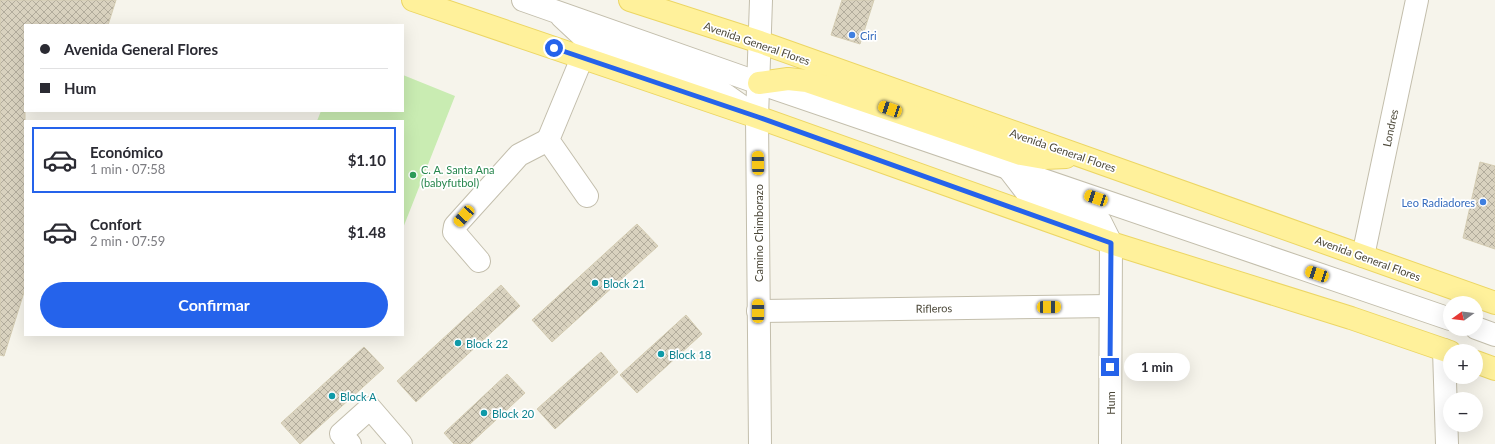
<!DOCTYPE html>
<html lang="es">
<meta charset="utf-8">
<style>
:root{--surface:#fff;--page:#f7f7f7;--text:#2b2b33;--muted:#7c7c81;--line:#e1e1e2;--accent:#2563eb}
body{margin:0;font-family:Lato,sans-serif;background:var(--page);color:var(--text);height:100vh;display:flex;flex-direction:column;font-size:15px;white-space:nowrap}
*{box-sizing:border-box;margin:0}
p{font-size:13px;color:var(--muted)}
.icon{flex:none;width:22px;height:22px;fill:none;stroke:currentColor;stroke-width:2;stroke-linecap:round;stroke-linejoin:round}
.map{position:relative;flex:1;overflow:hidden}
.details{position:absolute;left:24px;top:120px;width:380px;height:216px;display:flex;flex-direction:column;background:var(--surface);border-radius:0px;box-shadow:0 4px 16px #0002}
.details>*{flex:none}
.hud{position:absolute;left:24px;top:24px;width:380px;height:88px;border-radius:0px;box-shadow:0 4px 16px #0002;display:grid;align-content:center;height:88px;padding:0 16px;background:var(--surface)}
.needle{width:26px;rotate:255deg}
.tools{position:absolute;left:1443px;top:296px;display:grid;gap:8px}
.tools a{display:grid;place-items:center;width:40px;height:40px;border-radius:50%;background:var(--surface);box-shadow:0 4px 16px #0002;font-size:20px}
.end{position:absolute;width:18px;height:18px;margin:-9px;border:5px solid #2563eb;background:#fff;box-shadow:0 0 0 2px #fff}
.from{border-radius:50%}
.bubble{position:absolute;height:28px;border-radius:14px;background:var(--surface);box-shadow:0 4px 16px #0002;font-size:13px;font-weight:700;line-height:28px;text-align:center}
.car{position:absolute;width:12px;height:24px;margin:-12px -6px;border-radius:5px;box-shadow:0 0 3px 1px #0007;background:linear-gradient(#f5c518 24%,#345 0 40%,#f5c518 0 76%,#345 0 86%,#f5c518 0)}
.hud b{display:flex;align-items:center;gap:14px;height:38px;font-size:15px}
.hud b+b{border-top:1px solid var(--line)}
.hud i{width:10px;height:10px;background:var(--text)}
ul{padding:7px 0 0;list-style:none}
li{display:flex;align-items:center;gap:12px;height:66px;margin:0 8px 6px;padding:0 8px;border:2px solid transparent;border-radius:0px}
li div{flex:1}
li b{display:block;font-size:15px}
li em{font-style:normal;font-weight:700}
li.on{border-color:var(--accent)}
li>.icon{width:36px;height:36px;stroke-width:1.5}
.action{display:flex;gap:8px;margin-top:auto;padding:8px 16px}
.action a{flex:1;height:46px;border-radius:24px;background:var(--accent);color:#fff;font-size:16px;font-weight:700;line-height:46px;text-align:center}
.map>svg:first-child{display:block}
</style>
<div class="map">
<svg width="1495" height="444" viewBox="0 0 1495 444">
<defs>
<pattern id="building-cross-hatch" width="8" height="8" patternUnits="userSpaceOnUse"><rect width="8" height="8" fill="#d9d2bf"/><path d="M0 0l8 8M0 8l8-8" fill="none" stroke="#b2ac9c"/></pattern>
</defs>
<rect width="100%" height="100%" fill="#f6f4eb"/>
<path fill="#c9ecb2" d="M 403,75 L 455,96 L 403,228 L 403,121 L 317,121 L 321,111 L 403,111 Z"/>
<g fill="url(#building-cross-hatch)" stroke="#d4ccb2">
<path d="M 0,0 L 116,0 L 108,25 L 25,25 L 25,289 L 4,356 L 0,355 Z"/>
<path d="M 842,0 L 874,0 L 860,44 L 831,35 Z"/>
<path d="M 1480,162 L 1495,166 L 1495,249 L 1463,238 Z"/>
<path d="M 637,224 L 658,246 L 552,342 L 532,320 Z"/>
<path d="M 501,285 L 520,306 L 416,402 L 397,381 Z"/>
<path d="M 686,315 L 702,334 L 637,393 L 620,375 Z"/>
<path d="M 364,347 L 384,368 L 300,444 L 281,423 Z"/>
<path d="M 601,352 L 618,372 L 555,429 L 537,409 Z"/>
<path d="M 507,374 L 525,393 L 470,444 L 454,444 L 444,433 Z"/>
</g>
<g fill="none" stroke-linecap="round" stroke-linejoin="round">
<g stroke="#c3beac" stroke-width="24">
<g id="minor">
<path d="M 523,0 L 759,83 L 1450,319"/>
<path d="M 562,17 L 591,44 L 720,91 L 750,112"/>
<path d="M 582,58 L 548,140 L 587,196"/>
<path d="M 1008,168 L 1028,194 L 1100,221 L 1111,243 L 1110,444"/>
<path d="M 1363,256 L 1417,0"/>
<path d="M 479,261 L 454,232 L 455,226 L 519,155 L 548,140"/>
<path d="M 758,311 L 1110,306"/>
<path d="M 1476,328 L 1495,335"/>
<path d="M 1444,350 L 1447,444"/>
<path d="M 350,444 L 341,434 L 370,408 L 401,444"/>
<path d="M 760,444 L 757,117 L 761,0"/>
</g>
</g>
<g stroke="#ecd664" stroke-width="24">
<g id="major">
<path d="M 413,0 L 757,117 L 1111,243 L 1351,318 L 1450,352"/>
<path d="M 630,0 L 760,42 L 1495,303"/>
<path d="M 759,83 L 788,79 L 807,81 L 1021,154 L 1044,158 L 1066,157"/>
<path d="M 1476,362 L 1495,369"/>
</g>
</g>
<use href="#minor" stroke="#fff" stroke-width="22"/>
<use href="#major" stroke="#fff19b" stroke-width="22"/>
</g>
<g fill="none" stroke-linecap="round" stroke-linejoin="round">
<path stroke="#2563eb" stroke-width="5" d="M 554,48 L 758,117 L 1111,243 L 1110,367"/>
</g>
<g fill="#3f7fe0" stroke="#fff" stroke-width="1.5">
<circle cx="852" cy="35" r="4"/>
<circle cx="1483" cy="202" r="4"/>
</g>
<circle fill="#2e9e5b" stroke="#fff" stroke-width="1.5" cx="413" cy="175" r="4"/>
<g fill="#0f9aa8" stroke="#fff" stroke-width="1.5">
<circle cx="595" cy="283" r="4"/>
<circle cx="458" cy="343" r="4"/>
<circle cx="661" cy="354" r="4"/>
<circle cx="332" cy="396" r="4"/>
<circle cx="484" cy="413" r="4"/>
</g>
<g text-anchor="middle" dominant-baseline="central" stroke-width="3.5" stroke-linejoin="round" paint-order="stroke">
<g font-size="11" fill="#366cbe" stroke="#fff" text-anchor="start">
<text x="860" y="35">Ciri</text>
<text x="1475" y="202" text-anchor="end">Leo Radiadores</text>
</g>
<g font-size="11" fill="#4b4738" stroke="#fff">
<text transform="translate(757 43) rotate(19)">Avenida General Flores</text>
<text transform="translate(1390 128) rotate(-78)">Londres</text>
<text transform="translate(1063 150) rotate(19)">Avenida General Flores</text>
<text transform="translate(758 233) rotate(-90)">Camino Chimborazo</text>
<text transform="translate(1368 258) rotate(20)">Avenida General Flores</text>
<text transform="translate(934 308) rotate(-1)">Rifleros</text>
<text transform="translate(1110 403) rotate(-90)">Hum</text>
</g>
<g font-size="11" fill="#27864d" stroke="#fff" text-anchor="start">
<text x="421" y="169">C. A. Santa Ana<tspan x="421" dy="13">(babyfutbol)</tspan></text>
</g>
<g font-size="11" fill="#0d838f" stroke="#fff" text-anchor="start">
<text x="603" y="283">Block 21</text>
<text x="466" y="343">Block 22</text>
<text x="669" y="354">Block 18</text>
<text x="340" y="396">Block A</text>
<text x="492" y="413">Block 20</text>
</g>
</g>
</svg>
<div class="tools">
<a><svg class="needle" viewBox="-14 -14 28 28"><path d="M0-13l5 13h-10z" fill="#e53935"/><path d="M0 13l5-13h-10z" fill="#7c7c81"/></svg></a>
<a>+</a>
<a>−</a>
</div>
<i class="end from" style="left:554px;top:48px"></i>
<i class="end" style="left:1110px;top:367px"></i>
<div class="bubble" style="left:1124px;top:353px;width:66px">1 min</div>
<i class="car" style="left:890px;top:109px;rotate:289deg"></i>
<i class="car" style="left:758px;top:163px;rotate:359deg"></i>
<i class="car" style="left:1096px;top:198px;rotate:289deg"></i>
<i class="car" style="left:464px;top:216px;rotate:222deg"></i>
<i class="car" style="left:1317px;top:274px;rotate:289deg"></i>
<i class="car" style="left:1049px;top:307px;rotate:89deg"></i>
<i class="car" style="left:758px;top:311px;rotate:0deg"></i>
<div class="hud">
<b><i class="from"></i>Avenida General Flores</b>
<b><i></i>Hum</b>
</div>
<section class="details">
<ul>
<li class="on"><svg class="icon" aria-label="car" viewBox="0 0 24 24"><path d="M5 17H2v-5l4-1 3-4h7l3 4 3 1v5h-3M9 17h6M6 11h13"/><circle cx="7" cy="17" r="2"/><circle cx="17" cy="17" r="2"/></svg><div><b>Económico</b><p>1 min · 07:58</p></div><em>$1.10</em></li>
<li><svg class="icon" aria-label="car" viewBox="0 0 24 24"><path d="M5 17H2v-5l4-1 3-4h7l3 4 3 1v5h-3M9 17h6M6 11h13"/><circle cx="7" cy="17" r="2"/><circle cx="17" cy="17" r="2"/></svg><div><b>Confort</b><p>2 min · 07:59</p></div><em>$1.48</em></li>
</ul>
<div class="action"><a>Confirmar</a></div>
</section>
</div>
